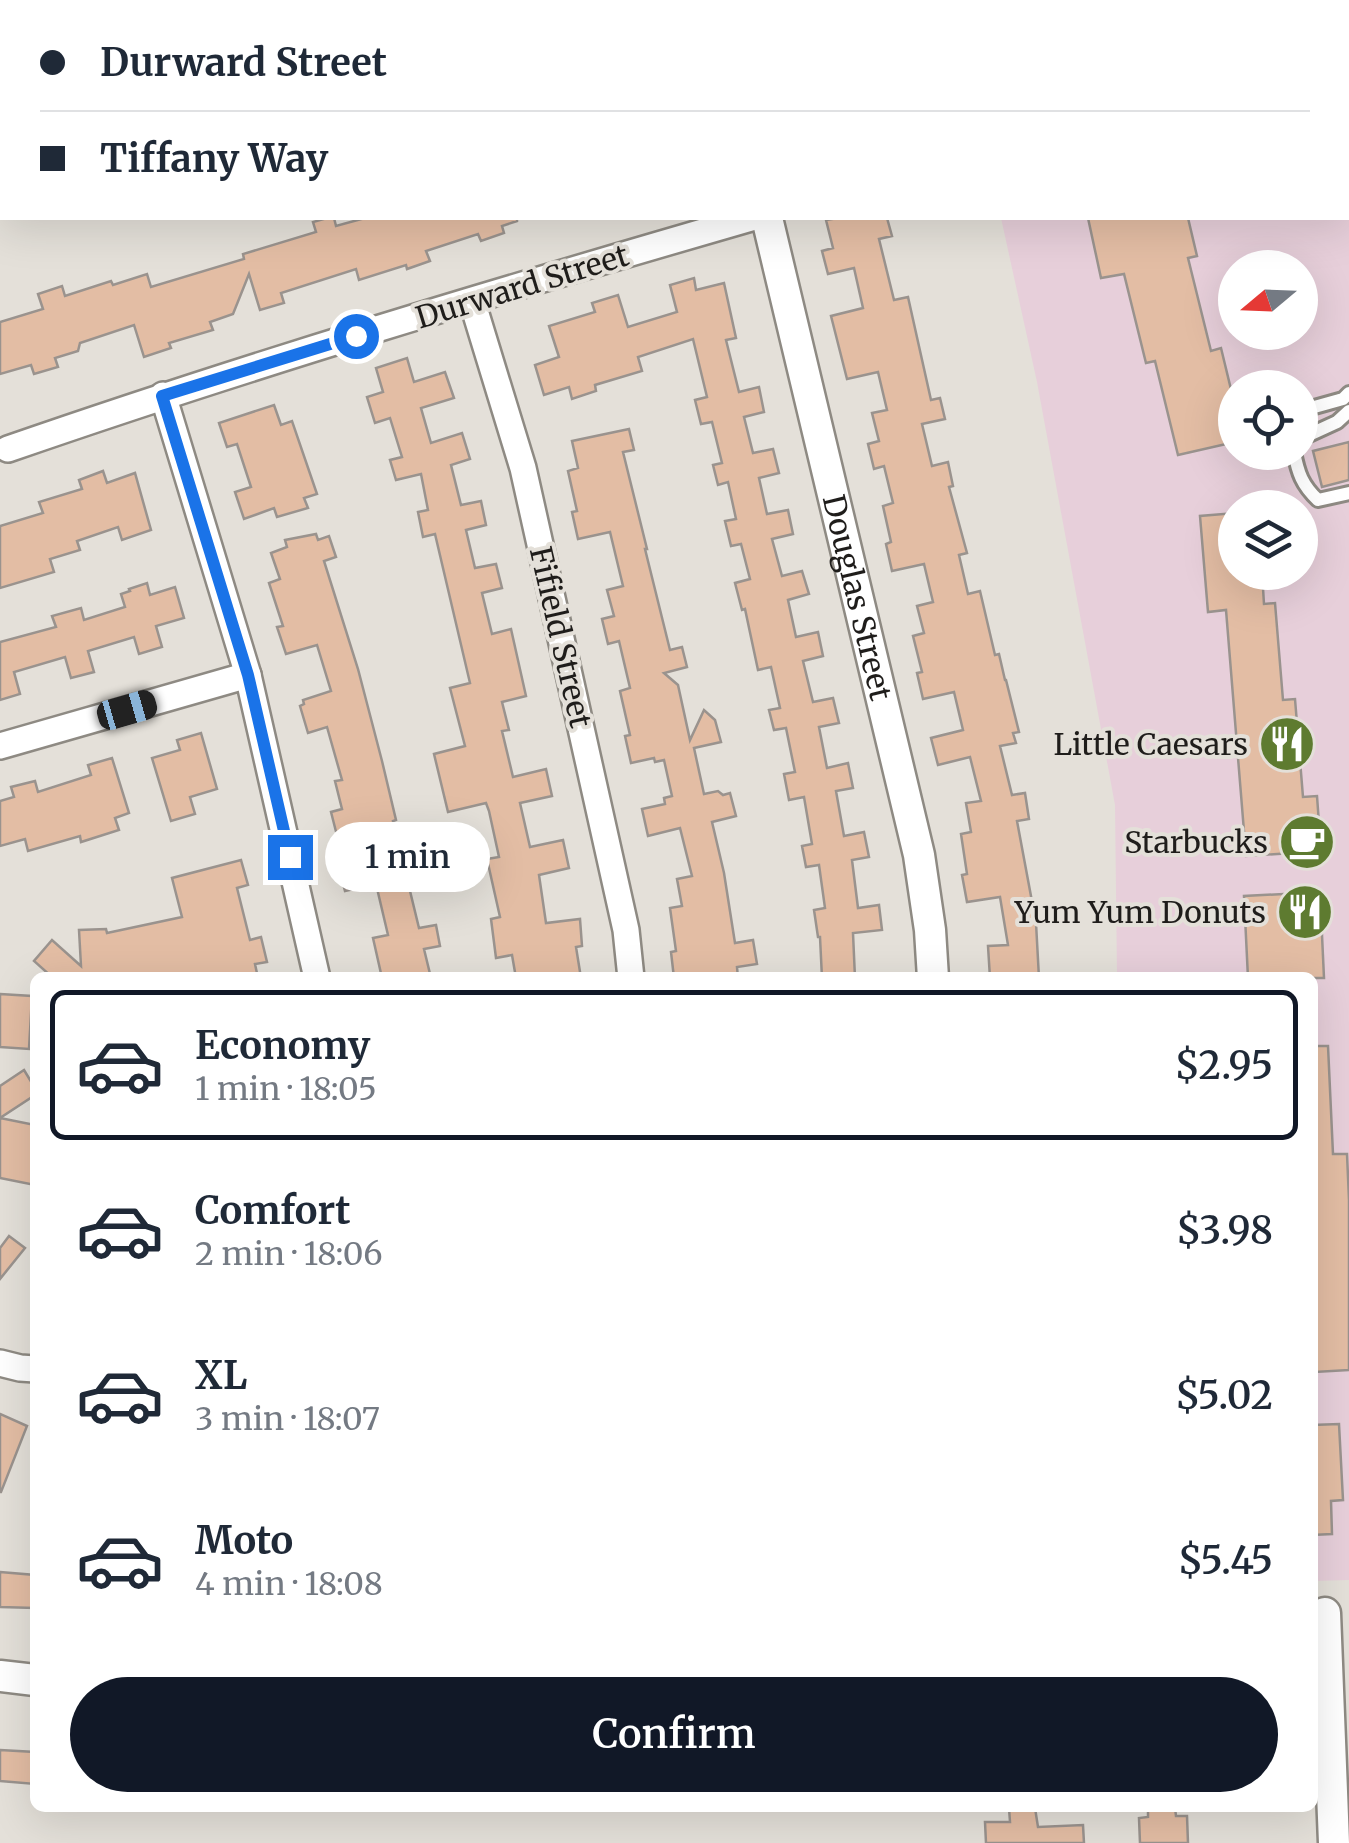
<!DOCTYPE html>
<meta charset="utf-8">
<style>
:root{--surface:#fff;--page:#f2f2f3;--text:#1f2937;--muted:#747a83;--line:#e0e1e3;--accent:#111827}
body{margin:0;font-family:Merriweather,serif;background:var(--page);color:var(--text);height:100vh;display:flex;flex-direction:column;font-size:38px;white-space:nowrap}
*{box-sizing:border-box;margin:0}
p{font-size:32px;color:var(--muted)}
.icon{flex:none;width:55px;height:55px;fill:none;stroke:currentColor;stroke-width:2;stroke-linecap:round;stroke-linejoin:round}
.map{position:relative;flex:1;overflow:hidden}
.sheet{position:absolute;left:30px;top:972px;width:1288px;height:840px;display:flex;flex-direction:column;background:var(--surface);border-radius:15px;box-shadow:0 10px 40px #0002}
.sheet>*{flex:none}
.guide{position:absolute;left:0px;top:0px;width:1350px;height:220px;box-shadow:0 10px 40px #0002;display:grid;align-content:center;height:220px;padding:0 40px;background:var(--surface)}
.needle{width:65px;rotate:251deg}
.controls{position:absolute;left:1218px;top:250px;display:grid;gap:20px}
.controls a{display:grid;place-items:center;width:100px;height:100px;border-radius:50%;background:var(--surface);box-shadow:0 10px 40px #0002;font-size:50px}
.end{position:absolute;width:45px;height:45px;margin:-22px;border:12px solid #1a73e8;background:#fff;box-shadow:0 0 0 5px #fff}
.from{border-radius:50%}
.bubble{position:absolute;height:70px;border-radius:35px;background:var(--surface);box-shadow:0 10px 40px #0002;font-size:32px;font-weight:600;line-height:70px;text-align:center}
.car{position:absolute;width:30px;height:60px;margin:-30px -15px;border-radius:12px;box-shadow:0 0 8px 2px #0007;background:linear-gradient(#222 24%,#8ab4d8 0 40%,#222 0 76%,#8ab4d8 0 86%,#222 0)}
.guide b{display:flex;align-items:center;gap:35px;height:95px;font-size:38px}
.guide b+b{border-top:2px solid var(--line)}
.guide i{width:25px;height:25px;background:var(--text)}
ul{padding:18px 0 0;list-style:none}
li{display:flex;align-items:center;gap:30px;height:150px;margin:0 20px 15px;padding:0 20px;border:5px solid transparent;border-radius:15px}
li div{flex:1}
li b{display:block;font-size:38px}
li em{font-style:normal;font-weight:600}
li.on{border-color:var(--accent)}
li>.icon{width:90px;height:90px;stroke-width:1.5}
.primary-button{display:flex;gap:20px;margin-top:auto;padding:20px 40px}
.primary-button a{flex:1;height:115px;border-radius:60px;background:var(--accent);color:#fff;font-size:40px;font-weight:600;line-height:115px;text-align:center}
.map>svg:first-child{display:block}
</style>
<div class="map">
<svg width="1349" height="1843" viewBox="0 0 1349 1843">
<rect width="100%" height="100%" fill="#e4e0d9"/>
<path fill="#e7cfda" fill-rule="evenodd" d="M 953,0 L 1349,0 L 1349,1580 L 1313,1581 L 1312,978 L 1117,977 L 1115,805 L 1037,382 L 1001,218 L 1348,218 L 1348,2 L 954,2 ZM 1235,268 L 1300,268 L 1300,332 L 1235,332 ZM 1235,388 L 1300,388 L 1300,452 L 1235,452 ZM 1235,508 L 1300,508 L 1300,572 L 1235,572 Z"/>
<g fill="#e3bda4" stroke="#9a938e" stroke-width="2.5">
<path d="M 327,218 L 334,218 L 336,226 L 365,218 L 517,218 L 517,221 L 502,226 L 504,233 L 481,241 L 478,234 L 426,251 L 430,261 L 407,269 L 406,265 L 359,280 L 356,269 L 281,293 L 284,303 L 260,310 L 249,274 L 233,314 L 210,322 L 213,330 L 169,343 L 171,348 L 144,357 L 134,325 L 80,343 L 78,351 L 55,358 L 58,367 L 34,374 L 31,365 L 0,374 L 0,322 L 43,309 L 38,294 L 62,286 L 65,296 L 111,281 L 113,285 L 147,274 L 151,287 L 244,259 L 243,254 L 316,232 L 313,222 Z"/>
<path d="M 838,218 L 887,218 L 892,236 L 879,239 L 894,300 L 908,297 L 931,400 L 940,398 L 945,419 L 922,424 L 932,466 L 948,462 L 953,486 L 949,487 L 967,553 L 959,555 L 968,594 L 980,591 L 995,655 L 999,654 L 1005,680 L 1006,680 L 1019,732 L 1013,733 L 1016,743 L 1000,746 L 1012,795 L 1025,793 L 1029,819 L 1017,821 L 1036,923 L 1039,978 L 990,978 L 988,946 L 1008,945 L 1000,897 L 967,902 L 962,875 L 967,874 L 961,834 L 971,832 L 966,803 L 981,801 L 970,757 L 938,765 L 931,738 L 963,730 L 954,692 L 923,699 L 917,673 L 922,672 L 913,636 L 924,633 L 917,606 L 933,602 L 924,564 L 892,571 L 886,544 L 891,542 L 883,506 L 893,503 L 884,466 L 874,469 L 868,444 L 879,441 L 872,413 L 887,410 L 878,372 L 847,379 L 831,316 L 863,308 L 854,268 L 828,274 L 822,251 L 833,248 L 826,220 Z"/>
<path d="M 1088,218 L 1188,218 L 1197,256 L 1188,258 L 1211,351 L 1221,348 L 1235,406 L 1235,442 L 1178,455 L 1155,361 L 1146,363 L 1124,274 L 1101,278 Z"/>
<path d="M 694,278 L 696,290 L 724,283 L 736,338 L 726,340 L 739,392 L 759,387 L 764,412 L 744,417 L 753,453 L 773,449 L 779,473 L 759,478 L 767,514 L 788,510 L 793,534 L 772,539 L 782,576 L 802,571 L 809,594 L 788,600 L 796,637 L 818,632 L 823,656 L 803,661 L 813,702 L 833,698 L 839,723 L 819,727 L 827,768 L 848,763 L 853,788 L 836,791 L 844,836 L 864,832 L 869,857 L 852,860 L 858,908 L 879,905 L 882,930 L 853,933 L 855,978 L 822,978 L 820,937 L 818,937 L 814,910 L 825,908 L 819,865 L 806,867 L 802,846 L 812,844 L 804,797 L 789,800 L 784,774 L 795,772 L 786,728 L 774,730 L 769,710 L 780,708 L 771,667 L 758,670 L 745,609 L 742,610 L 735,583 L 750,579 L 741,544 L 731,546 L 725,521 L 736,519 L 728,482 L 718,485 L 713,465 L 722,463 L 712,422 L 701,424 L 695,400 L 707,397 L 693,339 L 638,357 L 642,371 L 595,385 L 596,391 L 572,399 L 569,387 L 544,395 L 535,365 L 559,357 L 549,326 L 595,312 L 592,303 L 618,295 L 628,327 L 677,312 L 670,285 Z"/>
<path d="M 407,358 L 414,382 L 445,372 L 454,398 L 421,408 L 431,443 L 462,433 L 470,459 L 451,465 L 461,505 L 481,501 L 486,525 L 466,530 L 475,568 L 496,564 L 502,588 L 482,593 L 492,634 L 511,629 L 526,696 L 502,702 L 509,730 L 502,731 L 513,777 L 546,769 L 552,796 L 520,803 L 530,847 L 563,840 L 569,868 L 539,875 L 546,923 L 580,919 L 582,946 L 576,947 L 581,978 L 516,978 L 512,955 L 496,958 L 491,919 L 500,917 L 487,859 L 499,857 L 489,811 L 486,803 L 448,812 L 434,754 L 465,746 L 450,688 L 470,683 L 435,534 L 423,537 L 418,512 L 428,510 L 421,474 L 396,480 L 390,460 L 402,457 L 390,418 L 375,423 L 367,397 L 383,392 L 376,368 Z"/>
<path d="M 274,405 L 281,425 L 292,421 L 317,494 L 304,498 L 308,508 L 277,517 L 274,508 L 244,519 L 235,492 L 251,487 L 237,444 L 227,447 L 219,423 Z"/>
<path d="M 629,429 L 634,450 L 623,452 L 647,549 L 645,549 L 670,650 L 682,647 L 687,667 L 664,673 L 678,685 L 690,740 L 704,710 L 715,720 L 721,742 L 694,748 L 704,794 L 718,791 L 723,795 L 730,793 L 736,816 L 712,822 L 724,873 L 735,943 L 753,940 L 757,964 L 737,967 L 738,978 L 674,978 L 671,952 L 676,951 L 670,908 L 682,906 L 677,879 L 692,876 L 680,828 L 648,836 L 642,809 L 665,804 L 664,798 L 672,796 L 664,760 L 655,762 L 654,758 L 631,763 L 625,736 L 630,735 L 620,691 L 630,688 L 619,641 L 608,644 L 602,619 L 614,616 L 607,590 L 623,586 L 610,532 L 578,539 L 572,512 L 577,511 L 568,471 L 578,468 L 572,441 Z"/>
<path d="M 1349,442 L 1349,480 L 1322,487 L 1313,451 Z"/>
<path d="M 103,471 L 107,483 L 135,473 L 151,530 L 122,540 L 118,527 L 77,541 L 80,550 L 50,559 L 54,572 L 0,588 L 0,526 L 43,513 L 39,502 L 82,489 L 79,480 Z"/>
<path d="M 1235,513 L 1235,572 L 1262,572 L 1264,604 L 1275,603 L 1283,700 L 1295,699 L 1303,797 L 1317,796 L 1321,851 L 1246,856 L 1226,610 L 1208,612 L 1200,516 Z"/>
<path d="M 316,534 L 318,540 L 329,536 L 336,557 L 324,561 L 358,669 L 382,761 L 396,820 L 393,821 L 419,928 L 436,925 L 440,946 L 424,949 L 431,978 L 382,978 L 373,938 L 388,935 L 376,884 L 345,891 L 338,864 L 344,863 L 331,812 L 342,809 L 335,781 L 342,780 L 327,727 L 308,733 L 300,706 L 304,704 L 303,700 L 331,691 L 317,645 L 286,654 L 277,627 L 283,626 L 269,583 L 280,579 L 271,553 L 287,547 L 285,540 Z"/>
<path d="M 147,583 L 150,595 L 175,587 L 184,618 L 156,626 L 162,647 L 139,654 L 134,637 L 88,651 L 94,672 L 71,678 L 65,657 L 14,672 L 20,694 L 0,700 L 0,642 L 56,627 L 52,616 L 81,608 L 84,620 L 125,607 L 121,594 L 130,591 L 129,589 Z"/>
<path d="M 201,733 L 217,789 L 190,797 L 195,814 L 171,821 L 152,758 L 180,750 L 177,740 Z"/>
<path d="M 112,758 L 129,813 L 115,818 L 119,830 L 81,842 L 80,836 L 28,851 L 25,839 L 0,846 L 0,801 L 14,797 L 11,787 L 35,781 L 38,792 L 91,775 L 88,765 Z"/>
<path d="M 241,860 L 248,885 L 237,888 L 250,940 L 261,937 L 267,962 L 255,964 L 258,978 L 53,978 L 34,961 L 52,940 L 81,966 L 79,930 L 106,929 L 107,933 L 182,917 L 172,878 Z"/>
<path d="M 1320,892 L 1324,978 L 1248,978 L 1244,896 Z"/>
<path d="M 0,994 L 32,996 L 29,1049 L 0,1047 Z"/>
<path d="M 1312,1046 L 1328,1046 L 1333,1154 L 1347,1154 L 1349,1200 L 1349,1370 L 1315,1372 L 1315,1366 L 1312,1366 Z"/>
<path d="M 24,1070 L 35,1088 L 35,1095 L 0,1118 L 0,1086 Z"/>
<path d="M 0,1118 L 35,1125 L 35,1185 L 0,1178 Z"/>
<path d="M 9,1236 L 25,1248 L 0,1279 L 0,1248 Z"/>
<path d="M 0,1414 L 27,1426 L 1,1492 L 0,1492 Z"/>
<path d="M 1339,1424 L 1343,1500 L 1331,1501 L 1332,1534 L 1312,1535 L 1312,1425 Z"/>
<path d="M 0,1572 L 35,1575 L 35,1608 L 0,1607 Z"/>
<path d="M 0,1750 L 35,1752 L 35,1784 L 0,1781 Z"/>
<path d="M 1009,1808 L 1035,1808 L 1038,1827 L 1083,1825 L 1084,1843 L 986,1843 L 985,1822 L 1010,1822 Z"/>
<path d="M 1148,1808 L 1175,1808 L 1176,1816 L 1187,1816 L 1188,1843 L 1140,1843 L 1139,1818 L 1148,1817 Z"/>
</g>
<g fill="none" stroke-linecap="round" stroke-linejoin="round">
<g stroke="#8e8a83" stroke-width="18">
<g id="service">
<path d="M 1300,411 L 1343,399 L 1349,393"/>
<path d="M 1300,439 L 1337,422 L 1349,411"/>
<path d="M 1294,452 C 1298,473 1302,485 1318,500 L 1349,493"/>
</g>
</g>
<g stroke="#8e8a83" stroke-width="30">
<g id="minor">
<path d="M 71,0 L 71,2"/>
<path d="M 472,301 L 523,468 L 626,930 L 631,978"/>
<path d="M 163,395 L 248,675 L 317,978"/>
<path d="M 8,449 C 253,364 502,290 751,218"/>
<path d="M 0,746 L 248,675"/>
<path d="M 0,1363 L 20,1368 L 35,1369"/>
</g>
</g>
<g stroke="#8e8a83" stroke-width="35">
<g id="tertiary">
<path d="M 714,0 L 714,2"/>
<path d="M 358,2 L 368,0"/>
<path d="M 0,76 L 2,76"/>
<path id="s1" d="M 767,218 L 919,855 L 930,930 L 933,978"/>
<path d="M 1325,1613 L 1334,1843"/>
<path d="M 0,1676 L 35,1680"/>
</g>
</g>
<use href="#service" stroke="#fff" stroke-width="12"/>
<use href="#minor" stroke="#fff" stroke-width="25"/>
<use href="#tertiary" stroke="#fff" stroke-width="30"/>
</g>
<g fill="none" stroke-linecap="round" stroke-linejoin="round">
<path stroke="#1a73e8" stroke-width="12" d="M 290,857 L 248,675 L 162,396 L 356,336"/>
</g>
<defs>
<g id="restaurant-disc" transform="scale(2.875)"><circle r="9.5" fill="#5e7b30" stroke="#e4e0d9"/><path d="M-5-6h1v4h1v-4h1v4h1v-4h1v5L-1.5 .5V6h-2V.5L-5-1ZM5-6V6H3V1.5H1.5Q1.5-4 5-6Z" fill="#fff"/></g>
<g id="cafe-disc" transform="scale(2.875)"><circle r="9.5" fill="#5e7b30" stroke="#e4e0d9"/><path d="M-5.5-4.5H6V0H3Q3 3.5 0 3.5H-2.5Q-5.5 3.5-5.5 0ZM3-3.2v2h1.7v-2ZM-6 4.5H4V6H-6Z" fill="#fff"/></g>
</defs>
<g fill-rule="evenodd">
<use href="#restaurant-disc" x="1287" y="744"/>
<use href="#cafe-disc" x="1307" y="842"/>
<use href="#restaurant-disc" x="1305" y="912"/>
</g>
<g text-anchor="middle" dominant-baseline="central" stroke-width="8" stroke-linejoin="round" paint-order="stroke">
<g font-size="30" fill="#1f1d1b" stroke="#e4e0d9">
<text transform="translate(522 286) rotate(-17)">Durward Street</text>
<text stroke="none"><textPath href="#s1" startOffset="390">Douglas Street</textPath></text>
<text transform="translate(561 637) rotate(77)">Fifield Street</text>
</g>
<g font-size="30" fill="#1f1d1b" stroke="#e4e0d9" text-anchor="end">
<text x="1248" y="744">Little Caesars</text>
<text x="1268" y="842">Starbucks</text>
<text x="1266" y="912">Yum Yum Donuts</text>
</g>
</g>
</svg>
<div class="controls">
<a><svg class="needle" viewBox="-14 -14 28 28"><path d="M0-13l5 13h-10z" fill="#e53935"/><path d="M0 13l5-13h-10z" fill="#747a83"/></svg></a>
<a><svg class="icon" aria-label="locate" viewBox="0 0 24 24"><circle cx="12" cy="12" r="6"/><path d="M12 2v4M12 18v4M2 12h4M18 12h4"/></svg></a>
<a><svg class="icon" aria-label="layers" viewBox="0 0 24 24"><path d="M12 4l9 5-9 5-9-5zM3 14l9 5 9-5"/></svg></a>
</div>
<i class="end from" style="left:356px;top:336px"></i>
<i class="end" style="left:290px;top:857px"></i>
<div class="bubble" style="left:325px;top:822px;width:165px">1 min</div>
<i class="car" style="left:127px;top:710px;rotate:74deg"></i>
<div class="guide">
<b><i class="from"></i>Durward Street</b>
<b><i></i>Tiffany Way</b>
</div>
<section class="sheet">
<ul>
<li class="on"><svg class="icon" aria-label="car" viewBox="0 0 24 24"><path d="M5 17H2v-5l4-1 3-4h7l3 4 3 1v5h-3M9 17h6M6 11h13"/><circle cx="7" cy="17" r="2"/><circle cx="17" cy="17" r="2"/></svg><div><b>Economy</b><p>1 min · 18:05</p></div><em>$2.95</em></li>
<li><svg class="icon" aria-label="car" viewBox="0 0 24 24"><path d="M5 17H2v-5l4-1 3-4h7l3 4 3 1v5h-3M9 17h6M6 11h13"/><circle cx="7" cy="17" r="2"/><circle cx="17" cy="17" r="2"/></svg><div><b>Comfort</b><p>2 min · 18:06</p></div><em>$3.98</em></li>
<li><svg class="icon" aria-label="car" viewBox="0 0 24 24"><path d="M5 17H2v-5l4-1 3-4h7l3 4 3 1v5h-3M9 17h6M6 11h13"/><circle cx="7" cy="17" r="2"/><circle cx="17" cy="17" r="2"/></svg><div><b>XL</b><p>3 min · 18:07</p></div><em>$5.02</em></li>
<li><svg class="icon" aria-label="car" viewBox="0 0 24 24"><path d="M5 17H2v-5l4-1 3-4h7l3 4 3 1v5h-3M9 17h6M6 11h13"/><circle cx="7" cy="17" r="2"/><circle cx="17" cy="17" r="2"/></svg><div><b>Moto</b><p>4 min · 18:08</p></div><em>$5.45</em></li>
</ul>
<div class="primary-button"><a>Confirm</a></div>
</section>
</div>
